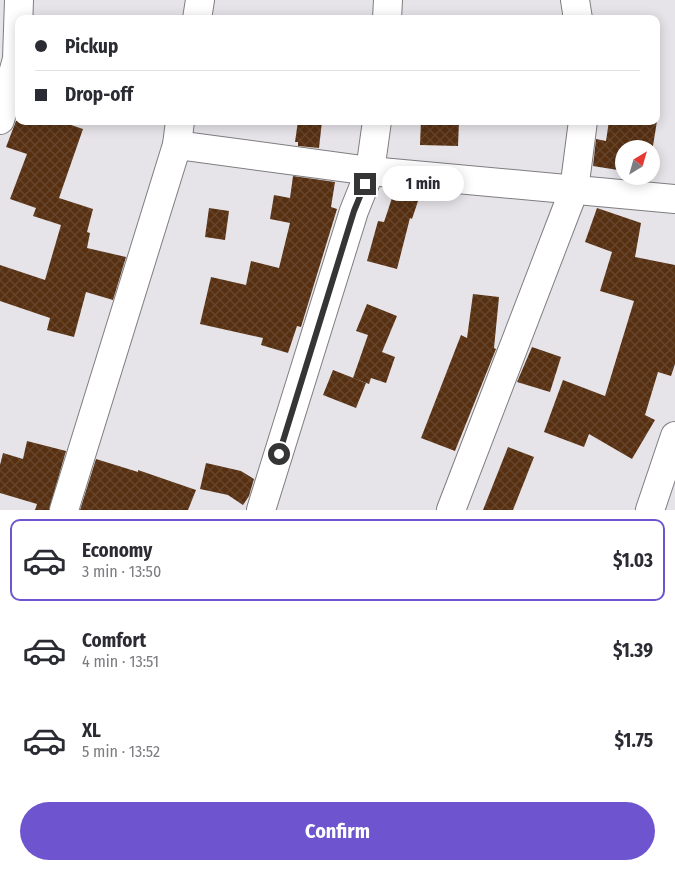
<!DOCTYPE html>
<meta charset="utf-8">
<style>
:root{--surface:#fff;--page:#f2f2f3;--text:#2b2b33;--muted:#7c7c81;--line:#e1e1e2;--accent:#6e55cf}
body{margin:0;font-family:"Fira Sans Condensed",sans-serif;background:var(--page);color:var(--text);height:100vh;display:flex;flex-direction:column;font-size:19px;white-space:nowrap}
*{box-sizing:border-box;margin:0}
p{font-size:16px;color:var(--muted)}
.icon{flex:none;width:28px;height:28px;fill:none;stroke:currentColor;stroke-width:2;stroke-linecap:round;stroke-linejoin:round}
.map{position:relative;height:510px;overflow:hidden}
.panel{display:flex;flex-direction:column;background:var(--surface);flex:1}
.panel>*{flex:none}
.top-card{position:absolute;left:15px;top:15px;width:645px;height:110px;border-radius:10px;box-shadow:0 2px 12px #0003;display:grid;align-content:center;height:110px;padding:0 20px;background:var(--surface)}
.needle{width:32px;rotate:37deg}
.controls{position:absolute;left:615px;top:140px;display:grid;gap:10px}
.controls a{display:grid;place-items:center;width:45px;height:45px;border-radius:50%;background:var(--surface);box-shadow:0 2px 12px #0003;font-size:25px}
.end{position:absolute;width:22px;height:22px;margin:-11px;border:6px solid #363536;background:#fff;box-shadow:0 0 0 2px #fff}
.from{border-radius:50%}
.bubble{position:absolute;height:35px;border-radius:18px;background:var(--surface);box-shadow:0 2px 12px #0003;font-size:16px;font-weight:700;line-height:35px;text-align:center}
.top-card b{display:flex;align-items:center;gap:18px;height:48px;font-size:19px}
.top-card b+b{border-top:1px solid var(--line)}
.top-card i{width:12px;height:12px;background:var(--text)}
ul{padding:9px 0 0;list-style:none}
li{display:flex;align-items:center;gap:15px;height:82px;margin:0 10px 8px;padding:0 10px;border:2px solid transparent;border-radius:10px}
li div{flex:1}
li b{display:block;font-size:19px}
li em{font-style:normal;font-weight:700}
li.on{border-color:var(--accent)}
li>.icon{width:45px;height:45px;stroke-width:1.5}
.cta{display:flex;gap:10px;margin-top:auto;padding:10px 20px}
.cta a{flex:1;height:58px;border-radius:30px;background:var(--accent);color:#fff;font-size:20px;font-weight:700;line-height:58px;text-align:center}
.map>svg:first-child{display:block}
</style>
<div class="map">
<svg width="675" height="510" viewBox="0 0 675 510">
<defs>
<pattern id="building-cross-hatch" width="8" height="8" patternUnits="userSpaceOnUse" patternTransform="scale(1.25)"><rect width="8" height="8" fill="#573012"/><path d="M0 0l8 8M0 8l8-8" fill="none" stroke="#67462d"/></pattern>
</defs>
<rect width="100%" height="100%" fill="#e6e4e8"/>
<g fill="url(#building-cross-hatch)">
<path d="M 16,121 L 59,121 L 83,129 L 59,198 L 93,209 L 87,232 L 90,233 L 87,248 L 126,257 L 113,300 L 86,292 L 74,337 L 47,330 L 50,318 L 0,301 L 0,265 L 45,280 L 61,225 L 33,216 L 36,208 L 10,199 L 27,154 L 6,147 Z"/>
<path d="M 298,121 L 322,121 L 319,148 L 298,146 L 298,142 L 295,142 Z"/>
<path d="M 421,121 L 459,121 L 458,146 L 420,145 Z"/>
<path d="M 609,121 L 657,121 L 651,158 L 651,149 L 624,149 L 624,171 L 593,166 L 596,139 L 606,141 Z"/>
<path d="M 293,176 L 335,182 L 331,207 L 337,209 L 301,327 L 297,326 L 288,353 L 261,345 L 263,338 L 200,324 L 211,277 L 246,285 L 251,261 L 279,268 L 290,223 L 270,219 L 274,195 L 290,198 Z"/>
<path d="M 395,189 L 420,195 L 412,219 L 410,218 L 397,269 L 367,261 L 378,221 L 384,222 Z"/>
<path d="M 209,208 L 229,211 L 225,240 L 205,237 Z"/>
<path d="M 597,208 L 641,223 L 635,257 L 675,265 L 675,364 L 671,376 L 658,372 L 645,415 L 655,420 L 632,459 L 589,434 L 584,447 L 544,432 L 563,380 L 605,396 L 634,301 L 600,291 L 612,252 L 585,242 Z"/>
<path d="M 473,294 L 499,297 L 494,348 L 496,349 L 455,451 L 421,438 L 461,335 L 467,338 Z"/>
<path d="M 367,304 L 397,316 L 382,352 L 395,357 L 386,383 L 371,378 L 369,384 L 353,378 L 368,335 L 356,331 Z"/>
<path d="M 532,347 L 561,357 L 550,392 L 517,382 Z"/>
<path d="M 333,370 L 366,383 L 356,408 L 323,395 Z"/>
<path d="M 27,441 L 66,451 L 49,510 L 35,510 L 37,504 L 0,493 L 0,465 L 3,453 L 23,459 Z"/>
<path d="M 508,447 L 534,457 L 513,510 L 483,510 Z"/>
<path d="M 96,459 L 138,472 L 138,470 L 196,490 L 188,510 L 80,510 Z"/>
<path d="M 206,463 L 241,471 L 254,479 L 249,496 L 243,505 L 228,495 L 200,489 Z"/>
</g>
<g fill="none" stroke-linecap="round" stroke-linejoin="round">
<g stroke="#7e7d80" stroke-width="30">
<g id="street">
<path d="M 575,0 L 578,19"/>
<path d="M 197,19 L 200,0"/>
<path d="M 387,19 L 388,0"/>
<path d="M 0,120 L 17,59 L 19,0"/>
<path d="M 177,145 L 370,171 L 675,199"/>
<path d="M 64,510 L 177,145 L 180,121"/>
<path d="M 261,510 L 354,211 L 370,171 L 377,121"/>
<path d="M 451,510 L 574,190 L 583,121"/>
<path d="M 650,510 L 675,436"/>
</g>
</g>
<use href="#street" stroke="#fff" stroke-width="28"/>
</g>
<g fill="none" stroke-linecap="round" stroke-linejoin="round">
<path stroke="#363536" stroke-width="6" d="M 279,454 L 354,211 L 365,184"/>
</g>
</svg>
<div class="controls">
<a><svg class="needle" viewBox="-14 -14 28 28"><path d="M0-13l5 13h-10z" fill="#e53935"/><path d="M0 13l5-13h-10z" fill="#7c7c81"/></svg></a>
</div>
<i class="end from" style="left:279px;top:454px"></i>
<i class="end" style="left:365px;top:184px"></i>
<div class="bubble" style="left:382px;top:166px;width:82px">1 min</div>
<div class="top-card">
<b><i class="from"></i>Pickup</b>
<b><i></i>Drop-off</b>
</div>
</div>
<section class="panel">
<ul>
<li class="on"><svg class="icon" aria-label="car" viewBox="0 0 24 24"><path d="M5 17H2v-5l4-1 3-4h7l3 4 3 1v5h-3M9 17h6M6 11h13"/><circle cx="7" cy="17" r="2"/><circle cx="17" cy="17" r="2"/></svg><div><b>Economy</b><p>3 min · 13:50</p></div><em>$1.03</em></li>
<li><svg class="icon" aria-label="car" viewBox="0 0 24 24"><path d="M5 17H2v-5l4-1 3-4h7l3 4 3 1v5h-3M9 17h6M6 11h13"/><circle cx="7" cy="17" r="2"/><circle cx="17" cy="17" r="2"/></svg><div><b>Comfort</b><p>4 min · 13:51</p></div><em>$1.39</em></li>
<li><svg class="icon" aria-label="car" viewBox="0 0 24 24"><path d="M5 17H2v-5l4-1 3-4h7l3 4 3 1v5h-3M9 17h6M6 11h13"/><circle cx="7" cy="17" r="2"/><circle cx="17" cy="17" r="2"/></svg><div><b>XL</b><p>5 min · 13:52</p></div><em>$1.75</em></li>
</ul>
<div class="cta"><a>Confirm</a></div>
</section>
